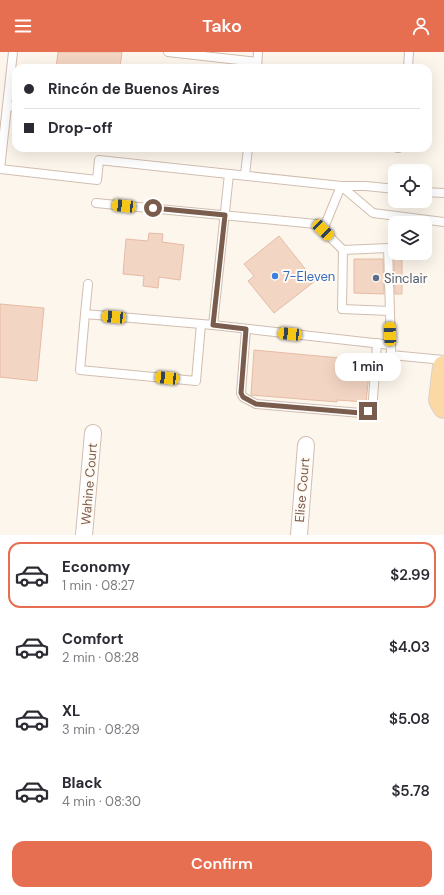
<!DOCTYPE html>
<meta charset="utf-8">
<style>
:root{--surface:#fff;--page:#f2f2f3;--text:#2b2b33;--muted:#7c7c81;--line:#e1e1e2;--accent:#e76f51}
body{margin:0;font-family:"DM Sans",sans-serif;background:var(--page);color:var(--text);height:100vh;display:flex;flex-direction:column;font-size:15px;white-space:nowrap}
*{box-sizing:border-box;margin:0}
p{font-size:13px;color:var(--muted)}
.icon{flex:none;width:22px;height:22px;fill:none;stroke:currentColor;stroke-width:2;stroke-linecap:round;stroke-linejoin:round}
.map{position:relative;height:483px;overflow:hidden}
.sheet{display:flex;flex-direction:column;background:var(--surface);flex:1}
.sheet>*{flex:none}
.top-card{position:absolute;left:12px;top:12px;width:420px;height:88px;border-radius:12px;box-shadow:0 4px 16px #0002;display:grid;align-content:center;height:88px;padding:0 12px;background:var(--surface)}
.controls{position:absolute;left:388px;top:112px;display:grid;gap:8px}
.controls a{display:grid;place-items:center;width:44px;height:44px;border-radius:8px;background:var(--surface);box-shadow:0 4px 16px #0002;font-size:20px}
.end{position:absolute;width:18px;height:18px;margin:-9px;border:5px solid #7a5c4d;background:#fff;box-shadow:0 0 0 2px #fff}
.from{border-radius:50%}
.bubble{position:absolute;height:28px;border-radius:12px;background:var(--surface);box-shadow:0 4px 16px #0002;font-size:13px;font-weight:600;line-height:28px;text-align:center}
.car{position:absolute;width:12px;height:24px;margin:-12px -6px;border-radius:5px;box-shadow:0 0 3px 1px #0007;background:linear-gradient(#f5c518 24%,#345 0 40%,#f5c518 0 76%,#345 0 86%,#f5c518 0)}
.top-card b{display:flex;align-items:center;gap:14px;height:38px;font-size:15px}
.top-card b+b{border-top:1px solid var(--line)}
.top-card i{width:10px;height:10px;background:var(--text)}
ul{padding:7px 0 0;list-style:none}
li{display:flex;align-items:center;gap:12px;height:66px;margin:0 8px 6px;padding:0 4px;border:2px solid transparent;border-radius:12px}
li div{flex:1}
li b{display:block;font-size:15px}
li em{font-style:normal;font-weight:600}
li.current{border-color:var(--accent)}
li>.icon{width:36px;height:36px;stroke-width:1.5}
.action{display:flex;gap:8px;margin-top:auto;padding:8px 12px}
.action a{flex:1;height:46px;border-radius:12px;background:var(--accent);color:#fff;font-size:16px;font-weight:600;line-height:46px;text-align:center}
header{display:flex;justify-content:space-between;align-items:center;height:52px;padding:0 12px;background:var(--accent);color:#fff;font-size:18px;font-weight:600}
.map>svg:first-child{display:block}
</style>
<header><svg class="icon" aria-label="menu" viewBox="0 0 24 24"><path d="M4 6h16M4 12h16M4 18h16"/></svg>Tako<svg class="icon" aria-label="person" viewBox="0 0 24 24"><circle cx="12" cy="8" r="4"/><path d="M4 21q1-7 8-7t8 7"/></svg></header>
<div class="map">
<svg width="444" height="483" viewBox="0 0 444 483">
<rect width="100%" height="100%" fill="#fdf6ec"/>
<g fill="#f3d5c3" stroke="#e6bba3">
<path d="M 58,0 L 122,0 L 120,16 L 56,16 Z"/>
<path d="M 149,181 L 163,182 L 162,190 L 184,193 L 180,228 L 159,225 L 158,236 L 143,234 L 144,224 L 123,222 L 126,187 L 148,189 Z"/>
<path d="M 279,184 L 315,229 L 274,261 L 248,229 L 254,224 L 244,212 Z"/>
<path d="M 354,207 L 383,207 L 384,242 L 354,241 Z"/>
<path d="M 394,207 L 402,207 L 402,242 L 395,242 Z"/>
<path d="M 0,252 L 44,256 L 37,329 L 0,325 Z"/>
<path d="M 254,298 L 340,306 L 340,309 L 370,312 L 366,350 L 337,348 L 337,350 L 251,343 Z"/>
<path d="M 381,313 L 385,313 L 384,327 L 380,327 Z"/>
</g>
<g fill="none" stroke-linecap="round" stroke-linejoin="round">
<g stroke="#d1beb0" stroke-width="10">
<g id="service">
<path d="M 168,0 L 257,10"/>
<path d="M 257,16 L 258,0"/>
<path d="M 408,16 L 409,0"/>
<path d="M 7,54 L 16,55"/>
<path d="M 397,96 L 399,96"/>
<path d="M 0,117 L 97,128 L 99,108 L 341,134 L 366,134 L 395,137"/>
<path d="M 0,117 L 13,0"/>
<path d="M 245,123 L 248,96"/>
<path d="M 341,134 L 373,161 L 444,170"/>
<path d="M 341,134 L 323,178 L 343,198"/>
<path d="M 425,140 L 444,141"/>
<path d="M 96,151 L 316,172 L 323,178"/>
<path d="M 88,232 L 85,262 L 213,273 L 229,122"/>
<path d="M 390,259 L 342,257 L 343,198 L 388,196 L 391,293 L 391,303 L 444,308"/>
<path d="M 85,262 L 80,318 L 196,329 L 201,272"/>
<path d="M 213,273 L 391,293"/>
<path d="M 246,277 L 241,341 L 243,345 L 256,352 L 361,361 C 370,359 371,356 373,347 L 377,291"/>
</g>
</g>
<g stroke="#d1beb0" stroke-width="18">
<g id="minor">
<path d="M 84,483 L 93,381"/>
<path d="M 299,483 L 306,393"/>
</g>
</g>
<g stroke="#dad1cd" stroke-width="24">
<path id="primary" d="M 444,315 L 440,348 L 444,355"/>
</g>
<use href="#service" stroke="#fff" stroke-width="8"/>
<use href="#minor" stroke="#fff" stroke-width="16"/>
<use href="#primary" stroke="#fbd9a5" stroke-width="22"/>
</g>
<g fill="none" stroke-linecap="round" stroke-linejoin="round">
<path stroke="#7a5c4d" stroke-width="5" d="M 153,156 L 225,163 L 213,273 L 246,277 L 241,341 L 243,345 L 256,352 L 361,361 L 368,359"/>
</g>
<circle fill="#3f7fe0" stroke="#fffaf3" stroke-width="1.5" cx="275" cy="224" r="4"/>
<circle fill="#5c6f8a" stroke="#fffaf3" stroke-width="1.5" cx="376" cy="226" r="4"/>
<g text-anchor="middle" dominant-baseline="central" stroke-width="4" stroke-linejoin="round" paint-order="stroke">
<g font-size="13" fill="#366cbe" stroke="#fffaf3" text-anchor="start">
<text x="283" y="224">7-Eleven</text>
</g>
<g font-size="13" fill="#4e5e75" stroke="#fffaf3" text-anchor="start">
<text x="384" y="226">Sinclair</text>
</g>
<g font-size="13" fill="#7a5c4d" stroke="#fffaf3">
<text transform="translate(89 432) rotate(-85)">Wahine Court</text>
<text transform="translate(302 438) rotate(-85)">Elise Court</text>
</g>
</g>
</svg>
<div class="controls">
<a><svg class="icon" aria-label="locate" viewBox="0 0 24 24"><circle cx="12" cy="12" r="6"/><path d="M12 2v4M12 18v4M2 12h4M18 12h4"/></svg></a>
<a><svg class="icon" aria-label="layers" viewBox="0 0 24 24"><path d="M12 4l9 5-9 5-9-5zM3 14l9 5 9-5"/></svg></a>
</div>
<i class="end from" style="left:153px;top:156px"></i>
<i class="end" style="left:368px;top:359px"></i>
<div class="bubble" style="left:335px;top:301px;width:66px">1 min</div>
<i class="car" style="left:124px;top:154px;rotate:276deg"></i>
<i class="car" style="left:323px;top:178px;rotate:134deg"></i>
<i class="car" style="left:114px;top:265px;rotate:275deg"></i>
<i class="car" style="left:290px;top:282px;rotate:276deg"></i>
<i class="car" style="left:390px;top:282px;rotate:358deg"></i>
<i class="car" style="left:167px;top:326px;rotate:276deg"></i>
<div class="top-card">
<b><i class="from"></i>Rincón de Buenos Aires</b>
<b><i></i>Drop-off</b>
</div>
</div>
<section class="sheet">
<ul>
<li class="current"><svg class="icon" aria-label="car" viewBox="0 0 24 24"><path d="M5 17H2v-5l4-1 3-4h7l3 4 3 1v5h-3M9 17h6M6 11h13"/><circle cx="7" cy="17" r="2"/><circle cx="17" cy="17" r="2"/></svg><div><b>Economy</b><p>1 min · 08:27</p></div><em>$2.99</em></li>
<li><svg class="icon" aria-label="car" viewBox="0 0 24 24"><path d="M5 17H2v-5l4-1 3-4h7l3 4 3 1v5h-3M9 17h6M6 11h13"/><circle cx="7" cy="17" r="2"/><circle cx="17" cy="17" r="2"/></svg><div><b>Comfort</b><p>2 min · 08:28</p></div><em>$4.03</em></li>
<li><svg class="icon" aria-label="car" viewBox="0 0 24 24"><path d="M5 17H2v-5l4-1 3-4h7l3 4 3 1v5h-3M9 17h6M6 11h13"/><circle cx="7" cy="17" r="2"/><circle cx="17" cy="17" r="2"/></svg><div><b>XL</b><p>3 min · 08:29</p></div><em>$5.08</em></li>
<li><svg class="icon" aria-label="car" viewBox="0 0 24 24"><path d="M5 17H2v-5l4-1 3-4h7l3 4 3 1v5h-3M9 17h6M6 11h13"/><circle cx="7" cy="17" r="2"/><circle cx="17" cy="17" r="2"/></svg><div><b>Black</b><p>4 min · 08:30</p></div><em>$5.78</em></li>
</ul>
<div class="action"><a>Confirm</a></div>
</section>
